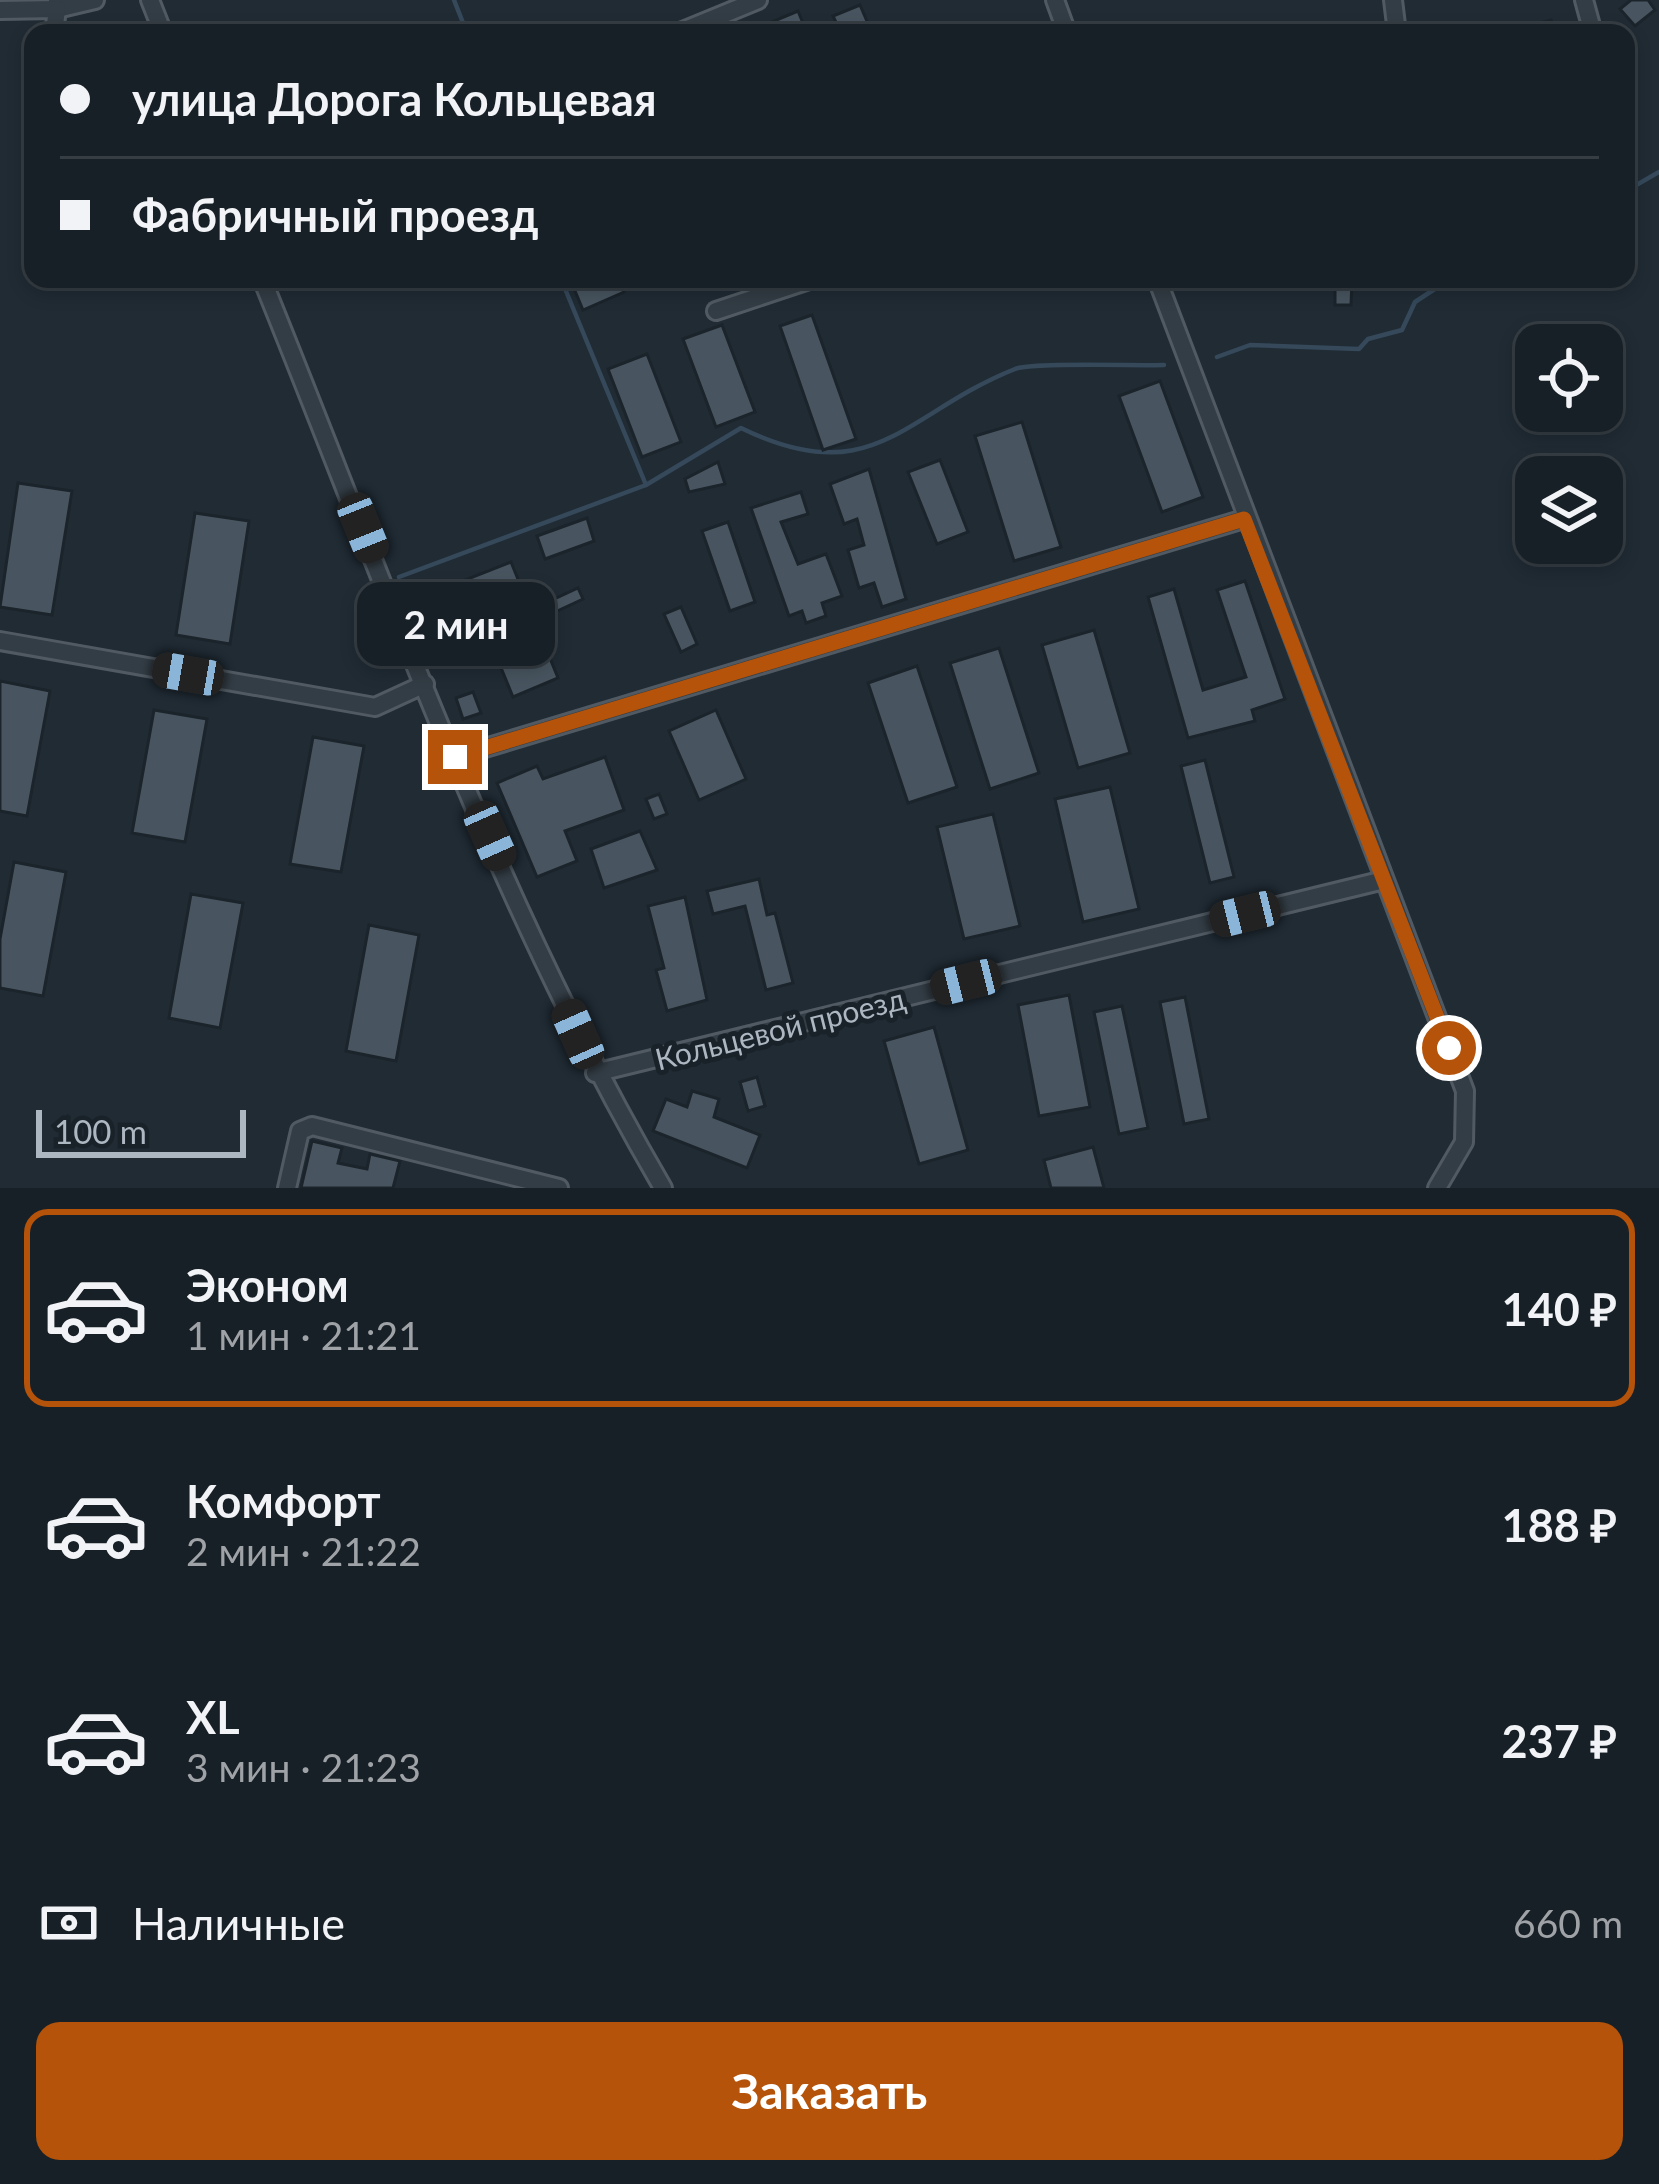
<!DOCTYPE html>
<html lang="ru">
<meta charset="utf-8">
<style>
:root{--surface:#182027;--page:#252d33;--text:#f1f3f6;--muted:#9fa3a7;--line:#363e44;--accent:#b45309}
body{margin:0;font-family:Lato,sans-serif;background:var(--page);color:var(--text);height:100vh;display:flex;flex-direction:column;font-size:45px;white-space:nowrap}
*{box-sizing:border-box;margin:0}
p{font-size:39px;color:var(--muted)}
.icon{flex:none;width:66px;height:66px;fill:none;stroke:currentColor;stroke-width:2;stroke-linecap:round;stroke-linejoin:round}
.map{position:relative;height:1188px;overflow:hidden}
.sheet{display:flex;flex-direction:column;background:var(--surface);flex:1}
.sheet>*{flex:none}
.top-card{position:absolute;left:24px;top:24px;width:1611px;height:264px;border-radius:24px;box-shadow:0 6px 18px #0003,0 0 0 3px var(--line);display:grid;align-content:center;height:264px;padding:0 36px;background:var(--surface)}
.controls{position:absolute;left:1515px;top:324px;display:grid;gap:24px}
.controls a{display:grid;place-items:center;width:108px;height:108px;border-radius:24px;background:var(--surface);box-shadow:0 6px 18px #0003,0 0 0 3px var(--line);font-size:60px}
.scale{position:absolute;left:36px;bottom:30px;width:210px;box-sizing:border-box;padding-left:12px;border:6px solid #adb7c2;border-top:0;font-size:33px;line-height:42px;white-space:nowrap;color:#adb7c2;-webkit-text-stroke:9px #192229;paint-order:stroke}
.end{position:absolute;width:54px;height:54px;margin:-27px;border:15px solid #b45309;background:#fff;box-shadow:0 0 0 6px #fff}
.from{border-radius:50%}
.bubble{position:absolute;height:84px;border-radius:24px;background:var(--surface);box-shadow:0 6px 18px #0003,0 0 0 3px var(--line);font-size:39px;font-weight:700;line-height:84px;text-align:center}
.car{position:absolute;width:36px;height:72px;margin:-36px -18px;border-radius:15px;box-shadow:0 0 9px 3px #0007;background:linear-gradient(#222 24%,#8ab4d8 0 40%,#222 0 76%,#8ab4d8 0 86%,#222 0)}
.top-card b{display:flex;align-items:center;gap:42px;height:114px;font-size:45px}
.top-card b+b{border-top:3px solid var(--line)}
.top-card i{width:30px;height:30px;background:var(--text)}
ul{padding:21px 0 0;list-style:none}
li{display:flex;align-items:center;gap:36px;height:198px;margin:0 24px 18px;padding:0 12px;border:6px solid transparent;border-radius:24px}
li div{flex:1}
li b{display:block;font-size:45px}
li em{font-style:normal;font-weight:700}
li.current{border-color:var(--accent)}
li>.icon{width:108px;height:108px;stroke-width:1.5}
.pay{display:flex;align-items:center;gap:30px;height:132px;padding:0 36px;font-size:45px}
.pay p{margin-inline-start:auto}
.primary-button{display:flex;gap:24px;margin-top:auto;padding:24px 36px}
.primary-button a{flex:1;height:138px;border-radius:24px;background:var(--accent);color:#fff;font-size:48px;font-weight:700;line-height:138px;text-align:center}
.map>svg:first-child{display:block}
</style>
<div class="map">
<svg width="1659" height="1188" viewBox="0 0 1659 1188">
<rect width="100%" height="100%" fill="#202b34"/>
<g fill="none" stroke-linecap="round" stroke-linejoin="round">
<g stroke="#35495b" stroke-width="4.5">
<path d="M 454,0 L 467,33"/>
<path d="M 1626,191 L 1659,172"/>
<path d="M 1217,357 L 1250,345 L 1359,349 L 1368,339 L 1402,330 L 1415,302 L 1450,279"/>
<path d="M 646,485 L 741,428 C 874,493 904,413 1015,369 C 1032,362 1137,366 1164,365"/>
<path d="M 399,577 L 646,485 L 561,279"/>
</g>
</g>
<g fill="#485560" stroke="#1b242b" stroke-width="3">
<path d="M 1631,0 L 1648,0 L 1655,10 L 1635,26 L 1620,9 Z"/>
<path d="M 860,5 L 872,33 L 841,33 L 833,16 Z"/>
<path d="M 798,11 L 807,33 L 746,33 Z"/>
<path d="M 1551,20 L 1555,33 L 1518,33 L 1517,29 Z"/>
<path d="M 570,279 L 618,279 L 624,292 L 583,310 Z"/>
<path d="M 1335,281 L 1352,281 L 1351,305 L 1335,305 Z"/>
<path d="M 812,315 L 856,439 L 823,450 L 780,326 Z"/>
<path d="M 722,325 L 755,412 L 716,427 L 683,339 Z"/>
<path d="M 647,354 L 681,442 L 642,457 L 608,369 Z"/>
<path d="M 1160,381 L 1203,497 L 1162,512 L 1119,396 Z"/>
<path d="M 1022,422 L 1061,547 L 1014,561 L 975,436 Z"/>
<path d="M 940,460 L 968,532 L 937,544 L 908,472 Z"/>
<path d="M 718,462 L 725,484 L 689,492 L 685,479 Z"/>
<path d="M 869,469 L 906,599 L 882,607 L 874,583 L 859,588 L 848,550 L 864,545 L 857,519 L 844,524 L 830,484 Z"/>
<path d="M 18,483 L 72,491 L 52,615 L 0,607 Z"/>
<path d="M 801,492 L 808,514 L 781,522 L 798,564 L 826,554 L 842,596 L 822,603 L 826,616 L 806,623 L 802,611 L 789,616 L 751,508 Z"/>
<path d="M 195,513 L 249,521 L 230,644 L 176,635 Z"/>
<path d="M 587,518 L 594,541 L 545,559 L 537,536 Z"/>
<path d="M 728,522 L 755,602 L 730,611 L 702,531 Z"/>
<path d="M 511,562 L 558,678 L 513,697 L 465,580 Z"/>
<path d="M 1245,581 L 1285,699 L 1252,710 L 1255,721 L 1188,738 L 1148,597 L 1174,589 L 1203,690 L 1246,677 L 1217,590 Z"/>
<path d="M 578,588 L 583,599 L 555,612 L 550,601 Z"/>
<path d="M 681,607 L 697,644 L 681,652 L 664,614 Z"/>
<path d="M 1094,630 L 1130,753 L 1078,768 L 1042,645 Z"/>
<path d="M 999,648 L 1039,773 L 990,789 L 950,663 Z"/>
<path d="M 917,666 L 957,787 L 908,803 L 868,683 Z"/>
<path d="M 0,681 L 50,691 L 27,816 L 0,811 Z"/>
<path d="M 473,692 L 481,713 L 463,719 L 456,698 Z"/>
<path d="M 154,710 L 207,719 L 185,842 L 132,833 Z"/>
<path d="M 716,710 L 746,779 L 699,800 L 669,731 Z"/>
<path d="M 313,737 L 364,746 L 341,872 L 290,864 Z"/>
<path d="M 605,757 L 624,810 L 565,831 L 577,861 L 537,877 L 497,783 L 537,766 L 543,779 Z"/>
<path d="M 1205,760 L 1234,877 L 1210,883 L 1181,766 Z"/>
<path d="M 1110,787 L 1139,909 L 1083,922 L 1055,799 Z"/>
<path d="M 659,794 L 667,814 L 654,819 L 646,799 Z"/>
<path d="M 993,814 L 1020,926 L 964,939 L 937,827 Z"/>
<path d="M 640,831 L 657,870 L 604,888 L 591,849 Z"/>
<path d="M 14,862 L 66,872 L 43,996 L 0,988 L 0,939 Z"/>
<path d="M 759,879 L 767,915 L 775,913 L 793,983 L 766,990 L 745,906 L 713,914 L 707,891 Z"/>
<path d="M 191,894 L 243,903 L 220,1028 L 169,1018 Z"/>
<path d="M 685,897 L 707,1000 L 667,1011 L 656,970 L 664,968 L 648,906 Z"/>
<path d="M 369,925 L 419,935 L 396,1061 L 346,1051 Z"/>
<path d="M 1069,995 L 1090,1107 L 1039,1116 L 1018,1005 Z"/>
<path d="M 1185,997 L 1209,1119 L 1184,1124 L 1160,1002 Z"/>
<path d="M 1122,1006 L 1148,1128 L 1119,1134 L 1094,1012 Z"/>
<path d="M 934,1027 L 968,1150 L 919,1164 L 884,1041 Z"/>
<path d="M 757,1077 L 765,1106 L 748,1111 L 740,1082 Z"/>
<path d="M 692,1091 L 719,1099 L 714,1117 L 760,1135 L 747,1168 L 653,1131 L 666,1099 L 687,1107 Z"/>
<path d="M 312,1141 L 342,1148 L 338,1163 L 367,1169 L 370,1154 L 400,1161 L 393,1188 L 301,1188 Z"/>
<path d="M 1093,1147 L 1104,1188 L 1051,1188 L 1044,1160 Z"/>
</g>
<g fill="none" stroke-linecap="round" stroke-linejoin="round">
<g stroke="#515a63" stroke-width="22">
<g id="minor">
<path d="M 150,0 L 163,33"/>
<path d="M 1055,0 L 1067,33"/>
<path d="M 1393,0 L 1397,33"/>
<path d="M 1584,0 L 1593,33"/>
<path d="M 57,1 L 57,9 L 95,0"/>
<path d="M 0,10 L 57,9 L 54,33"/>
<path d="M 678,33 L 758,0"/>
<path d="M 262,279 C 386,585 496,903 663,1188"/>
<path d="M 1157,279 L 1465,1091 L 1464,1142 L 1437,1188"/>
<path d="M 716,311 L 812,279"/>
<path d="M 0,641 L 375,707 L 425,684"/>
<path d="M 455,757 L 1244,519"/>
<path d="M 595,1073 L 1384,880"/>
<path d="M 287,1188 L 300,1131 L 312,1126 L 559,1188"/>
</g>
</g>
<use href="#minor" stroke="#333d45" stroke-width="16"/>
</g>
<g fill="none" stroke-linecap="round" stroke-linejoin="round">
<path stroke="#b45309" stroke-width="15" d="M 455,757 L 1244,519 L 1449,1048"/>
</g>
<g text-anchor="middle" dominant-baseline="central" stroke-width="10" stroke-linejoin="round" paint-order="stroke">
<g font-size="30" fill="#adb7c2" stroke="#192229">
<text transform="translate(780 1028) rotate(-14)">Кольцевой проезд</text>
</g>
</g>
</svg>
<div class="controls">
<a><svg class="icon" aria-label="locate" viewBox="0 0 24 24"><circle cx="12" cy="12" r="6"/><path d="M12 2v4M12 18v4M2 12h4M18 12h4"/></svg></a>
<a><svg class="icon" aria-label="layers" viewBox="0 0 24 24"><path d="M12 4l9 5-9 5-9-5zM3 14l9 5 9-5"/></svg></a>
</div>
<div class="scale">100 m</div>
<i class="end from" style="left:1449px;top:1048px"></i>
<i class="end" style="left:455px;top:757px"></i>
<div class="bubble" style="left:357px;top:582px;width:198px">2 мин</div>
<i class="car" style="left:363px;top:528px;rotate:158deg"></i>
<i class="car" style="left:188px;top:674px;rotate:280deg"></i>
<i class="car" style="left:490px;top:836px;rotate:156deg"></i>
<i class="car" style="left:1245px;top:914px;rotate:256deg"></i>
<i class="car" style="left:966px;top:982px;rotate:256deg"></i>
<i class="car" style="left:578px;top:1034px;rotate:336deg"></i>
<div class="top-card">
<b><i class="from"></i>улица Дорога Кольцевая</b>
<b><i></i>Фабричный проезд</b>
</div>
</div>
<section class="sheet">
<ul>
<li class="current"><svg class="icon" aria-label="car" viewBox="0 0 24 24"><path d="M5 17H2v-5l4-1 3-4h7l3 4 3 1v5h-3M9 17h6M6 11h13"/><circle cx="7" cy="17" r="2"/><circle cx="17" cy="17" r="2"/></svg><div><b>Эконом</b><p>1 мин · 21:21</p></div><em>140 ₽</em></li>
<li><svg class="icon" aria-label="car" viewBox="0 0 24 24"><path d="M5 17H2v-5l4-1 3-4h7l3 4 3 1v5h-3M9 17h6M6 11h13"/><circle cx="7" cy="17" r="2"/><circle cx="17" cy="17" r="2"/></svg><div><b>Комфорт</b><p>2 мин · 21:22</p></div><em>188 ₽</em></li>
<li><svg class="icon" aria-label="car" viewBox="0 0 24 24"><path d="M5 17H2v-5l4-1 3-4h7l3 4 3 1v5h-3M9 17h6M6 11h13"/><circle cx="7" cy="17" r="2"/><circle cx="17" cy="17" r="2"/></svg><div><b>XL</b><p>3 мин · 21:23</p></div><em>237 ₽</em></li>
</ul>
<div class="pay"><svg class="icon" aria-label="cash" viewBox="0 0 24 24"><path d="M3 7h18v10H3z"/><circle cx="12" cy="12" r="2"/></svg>Наличные<p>660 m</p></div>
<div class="primary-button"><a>Заказать</a></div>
</section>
